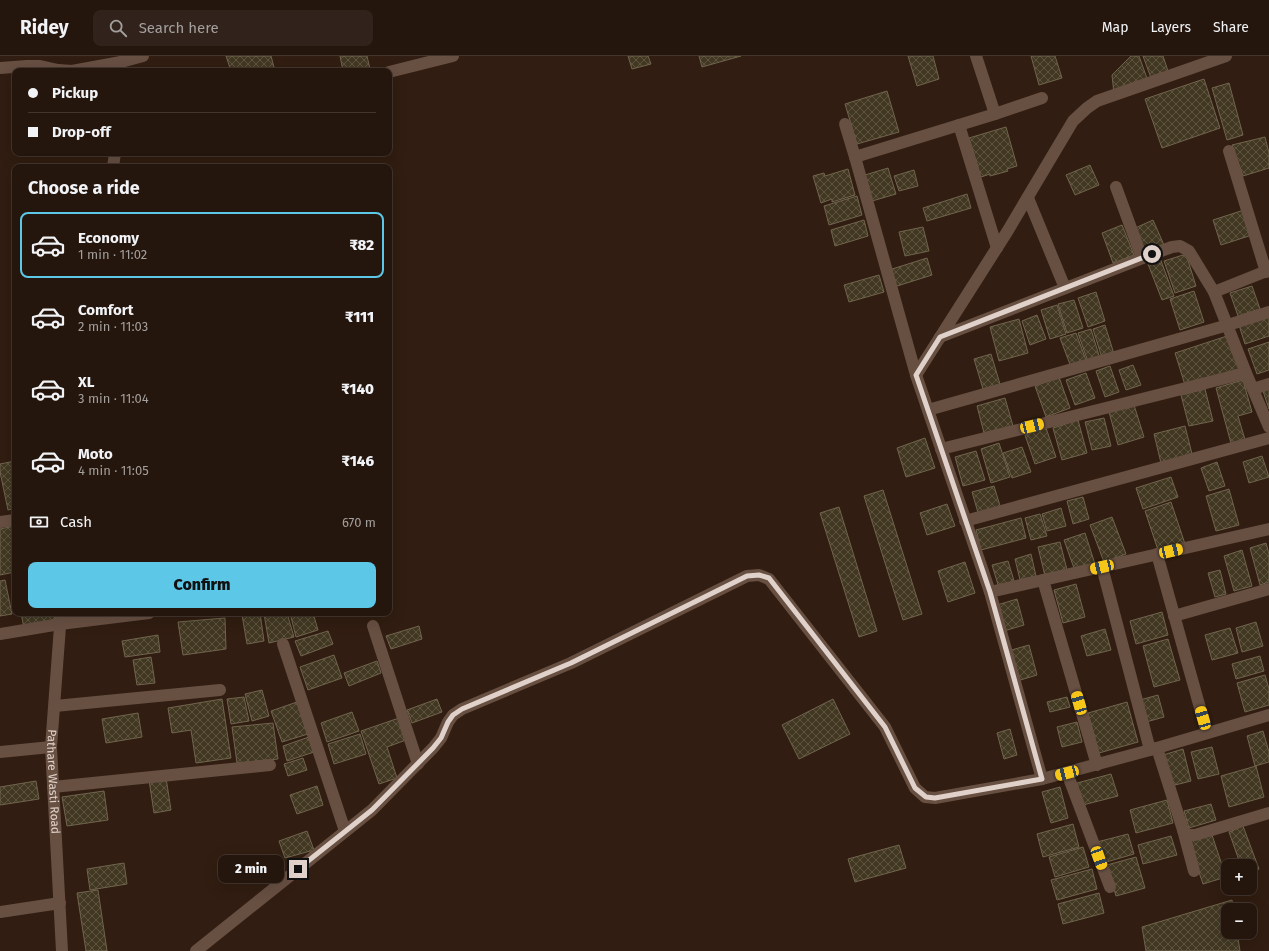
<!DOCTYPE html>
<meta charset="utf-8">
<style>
:root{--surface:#25160d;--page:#31231b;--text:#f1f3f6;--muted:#a39f9d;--line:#42352e;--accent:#5cc7e7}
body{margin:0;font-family:"Fira Sans",sans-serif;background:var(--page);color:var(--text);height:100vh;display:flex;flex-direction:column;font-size:15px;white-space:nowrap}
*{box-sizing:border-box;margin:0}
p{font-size:13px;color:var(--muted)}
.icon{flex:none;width:22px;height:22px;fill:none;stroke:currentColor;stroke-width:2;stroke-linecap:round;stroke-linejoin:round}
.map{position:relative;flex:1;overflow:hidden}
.panel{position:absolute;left:12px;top:108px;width:380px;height:452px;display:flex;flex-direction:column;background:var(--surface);border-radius:8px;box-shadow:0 4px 16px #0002,0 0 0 1px var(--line)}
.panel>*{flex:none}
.top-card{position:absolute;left:12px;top:12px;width:380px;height:88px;border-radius:8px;box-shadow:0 4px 16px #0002,0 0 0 1px var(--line);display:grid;align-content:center;height:88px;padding:0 16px;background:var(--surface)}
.fabs{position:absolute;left:1221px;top:803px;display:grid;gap:8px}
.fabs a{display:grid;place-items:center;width:36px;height:36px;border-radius:8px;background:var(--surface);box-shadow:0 4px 16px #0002,0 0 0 1px var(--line);font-size:20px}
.end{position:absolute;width:18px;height:18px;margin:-9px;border:5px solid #e0d2ca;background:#111;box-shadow:0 0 0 2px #111}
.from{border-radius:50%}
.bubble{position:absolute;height:28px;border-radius:8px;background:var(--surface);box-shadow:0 4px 16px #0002,0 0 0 1px var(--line);font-size:13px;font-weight:800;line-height:28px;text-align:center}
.car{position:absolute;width:12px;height:24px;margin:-12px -6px;border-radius:5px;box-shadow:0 0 3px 1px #0007;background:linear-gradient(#f5c518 24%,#345 0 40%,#f5c518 0 76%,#345 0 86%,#f5c518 0)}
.top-card b{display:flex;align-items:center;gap:14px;height:38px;font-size:15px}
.top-card b+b{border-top:1px solid var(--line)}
.top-card i{width:10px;height:10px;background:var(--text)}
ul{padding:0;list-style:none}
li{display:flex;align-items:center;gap:12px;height:66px;margin:0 8px 6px;padding:0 8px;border:2px solid transparent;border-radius:8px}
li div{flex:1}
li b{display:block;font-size:15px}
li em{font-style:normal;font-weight:800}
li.on{border-color:var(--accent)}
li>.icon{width:36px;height:36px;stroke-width:1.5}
h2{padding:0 16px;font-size:18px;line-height:48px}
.pay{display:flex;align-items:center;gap:10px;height:44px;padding:0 16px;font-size:15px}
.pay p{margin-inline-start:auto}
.primary-button{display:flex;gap:8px;margin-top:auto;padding:8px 16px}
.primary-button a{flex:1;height:46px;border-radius:8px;background:var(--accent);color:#111;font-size:16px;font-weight:800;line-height:46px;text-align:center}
header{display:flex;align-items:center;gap:24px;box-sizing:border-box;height:56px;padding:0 20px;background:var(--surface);border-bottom:1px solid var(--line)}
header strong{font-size:19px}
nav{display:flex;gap:22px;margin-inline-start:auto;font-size:14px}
.search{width:280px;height:36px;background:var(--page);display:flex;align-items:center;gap:10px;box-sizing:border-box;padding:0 14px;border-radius:8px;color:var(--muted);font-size:15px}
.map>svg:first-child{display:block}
</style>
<header>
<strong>Ridey</strong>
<div class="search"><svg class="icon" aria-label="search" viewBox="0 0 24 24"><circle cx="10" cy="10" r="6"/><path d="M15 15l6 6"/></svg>Search here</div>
<nav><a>Map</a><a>Layers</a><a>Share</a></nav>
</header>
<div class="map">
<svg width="1269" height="895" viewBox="0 0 1269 895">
<defs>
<pattern id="building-cross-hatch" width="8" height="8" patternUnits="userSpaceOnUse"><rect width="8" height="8" fill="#423822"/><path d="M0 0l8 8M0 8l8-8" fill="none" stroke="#5d5441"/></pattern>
</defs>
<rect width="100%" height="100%" fill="#311d11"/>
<g fill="url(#building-cross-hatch)" stroke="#70654d">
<path d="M 226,0 L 271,0 L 275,15 L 231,15 Z"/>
<path d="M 340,0 L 367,0 L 370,13 L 364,15 L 343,15 Z"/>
<path d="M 628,0 L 648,0 L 651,8 L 632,13 Z"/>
<path d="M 699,0 L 741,0 L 702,11 Z"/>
<path d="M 908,0 L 933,0 L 939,23 L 917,30 Z"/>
<path d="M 1031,0 L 1055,0 L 1062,22 L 1039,29 Z"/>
<path d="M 1131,0 L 1139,0 L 1148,25 L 1114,38 L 1112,19 Z"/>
<path d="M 1143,0 L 1163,0 L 1168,15 L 1151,22 Z"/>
<path d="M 1204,23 L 1220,72 L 1162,92 L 1145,43 Z"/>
<path d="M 1229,27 L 1243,79 L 1227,84 L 1212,32 Z"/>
<path d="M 887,35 L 899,76 L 857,88 L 845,48 Z"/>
<path d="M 1006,71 L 1017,110 L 1007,113 L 1008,115 L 990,120 L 990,118 L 981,121 L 969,82 Z"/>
<path d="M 1265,81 L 1269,97 L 1269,112 L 1243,120 L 1232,89 Z"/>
<path d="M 1090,109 L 1099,129 L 1075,139 L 1066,119 Z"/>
<path d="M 888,112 L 896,138 L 872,145 L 865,119 Z"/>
<path d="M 848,113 L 855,139 L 832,146 L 832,143 L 821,147 L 813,120 L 824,117 L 825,120 Z"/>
<path d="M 914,114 L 918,130 L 899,135 L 894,120 Z"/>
<path d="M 967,138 L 971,152 L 927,165 L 923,152 Z"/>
<path d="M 857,140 L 862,159 L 829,169 L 824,150 Z"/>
<path d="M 1244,154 L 1252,179 L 1221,189 L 1213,164 Z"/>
<path d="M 864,164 L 868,180 L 835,190 L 831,174 Z"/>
<path d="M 1153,164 L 1164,189 L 1144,197 L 1133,173 Z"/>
<path d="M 1122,169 L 1134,199 L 1113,207 L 1102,177 Z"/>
<path d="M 923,171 L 929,195 L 905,200 L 899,176 Z"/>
<path d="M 1186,198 L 1196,230 L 1175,237 L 1164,205 Z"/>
<path d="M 1152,201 L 1154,205 L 1160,202 L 1174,240 L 1162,244 L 1146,203 Z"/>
<path d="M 927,202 L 932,219 L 894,231 L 889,214 Z"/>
<path d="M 879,219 L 884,236 L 849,246 L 844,229 Z"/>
<path d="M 1252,230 L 1260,253 L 1238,260 L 1230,237 Z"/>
<path d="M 1194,235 L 1204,266 L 1180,274 L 1170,243 Z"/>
<path d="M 1096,236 L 1105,265 L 1088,271 L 1078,242 Z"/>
<path d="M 1074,244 L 1083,272 L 1067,277 L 1058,248 Z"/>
<path d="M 1057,249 L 1066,278 L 1050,283 L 1041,254 Z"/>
<path d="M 1037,259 L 1046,283 L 1030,289 L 1022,265 Z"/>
<path d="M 1269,259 L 1269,280 L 1245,288 L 1238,266 Z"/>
<path d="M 1019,263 L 1028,297 L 999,305 L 990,271 Z"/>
<path d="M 1105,269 L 1114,298 L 1102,302 L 1093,273 Z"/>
<path d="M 1091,273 L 1100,303 L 1088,306 L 1078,277 Z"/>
<path d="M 1076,277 L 1087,307 L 1071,311 L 1060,282 Z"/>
<path d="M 1227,280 L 1239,313 L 1185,329 L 1175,297 Z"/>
<path d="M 1269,286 L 1269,314 L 1257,318 L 1248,293 Z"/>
<path d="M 991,298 L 1000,328 L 983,333 L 974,303 Z"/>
<path d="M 1133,309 L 1141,329 L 1126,334 L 1119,314 Z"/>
<path d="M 1110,310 L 1119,336 L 1105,341 L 1096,315 Z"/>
<path d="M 1086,317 L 1095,342 L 1075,349 L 1066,324 Z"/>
<path d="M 1059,321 L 1070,352 L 1046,361 L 1035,330 Z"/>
<path d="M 1243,324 L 1252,356 L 1238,360 L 1246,387 L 1232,391 L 1216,332 Z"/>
<path d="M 1205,333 L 1213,365 L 1189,370 L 1181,339 Z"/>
<path d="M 1269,333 L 1269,353 L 1263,335 Z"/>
<path d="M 1005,342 L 1013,370 L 984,377 L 977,350 Z"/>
<path d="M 1134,349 L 1144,381 L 1118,389 L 1109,356 Z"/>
<path d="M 1104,362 L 1111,390 L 1092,394 L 1085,366 Z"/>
<path d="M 1078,364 L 1087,397 L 1062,404 L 1053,372 Z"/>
<path d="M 1185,370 L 1192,398 L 1161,407 L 1154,378 Z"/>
<path d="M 1046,372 L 1056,401 L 1035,408 L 1025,379 Z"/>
<path d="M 925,382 L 935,412 L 906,421 L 897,392 Z"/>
<path d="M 999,387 L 1010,421 L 991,427 L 981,393 Z"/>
<path d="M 1022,391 L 1031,416 L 1012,422 L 1003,397 Z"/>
<path d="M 976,395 L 985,424 L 963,430 L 955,401 Z"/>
<path d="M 1262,400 L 1269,421 L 1249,427 L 1243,406 Z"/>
<path d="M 15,405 L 15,452 L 8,454 L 0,416 L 0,408 Z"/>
<path d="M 1217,406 L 1225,430 L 1209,435 L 1201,412 Z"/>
<path d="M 1171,421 L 1178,441 L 1143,453 L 1136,432 Z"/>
<path d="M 994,430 L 1001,453 L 979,460 L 972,436 Z"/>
<path d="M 1229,433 L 1239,469 L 1216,475 L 1206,440 Z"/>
<path d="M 883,434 L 922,558 L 903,564 L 864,440 Z"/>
<path d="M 1083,441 L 1089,463 L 1073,468 L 1067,445 Z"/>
<path d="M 1171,446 L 1185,488 L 1159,497 L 1145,455 Z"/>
<path d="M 947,448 L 955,470 L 927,479 L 920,457 Z"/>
<path d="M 839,451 L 877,575 L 859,581 L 820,457 Z"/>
<path d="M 1061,452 L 1066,470 L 1047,475 L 1042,458 Z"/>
<path d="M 1040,458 L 1047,480 L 1031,484 L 1025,462 Z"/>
<path d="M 1112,461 L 1126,498 L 1104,506 L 1090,469 Z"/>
<path d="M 1021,462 L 1026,482 L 981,494 L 976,474 Z"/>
<path d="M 14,470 L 15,476 L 15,516 L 0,519 L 0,473 Z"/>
<path d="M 1085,477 L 1095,508 L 1075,515 L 1064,484 Z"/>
<path d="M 1060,486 L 1067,514 L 1045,520 L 1038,491 Z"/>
<path d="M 1266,487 L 1269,498 L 1269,526 L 1260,529 L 1250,492 Z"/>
<path d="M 1242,494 L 1252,530 L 1234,535 L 1224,500 Z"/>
<path d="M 1031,498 L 1036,520 L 1020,524 L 1015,503 Z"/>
<path d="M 1008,505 L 1015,528 L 999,532 L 992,509 Z"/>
<path d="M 965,506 L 975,537 L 948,546 L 938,515 Z"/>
<path d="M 1220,514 L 1226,538 L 1215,541 L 1208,517 Z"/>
<path d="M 5,524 L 12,558 L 0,560 L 0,525 Z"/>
<path d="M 1076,528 L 1085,561 L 1063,567 L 1054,534 Z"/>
<path d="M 1017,543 L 1024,569 L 1004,575 L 997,549 Z"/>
<path d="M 1162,556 L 1168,579 L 1136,588 L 1130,565 Z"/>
<path d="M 21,557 L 54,557 L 55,566 L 24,572 Z"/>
<path d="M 260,557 L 264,585 L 247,588 L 242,559 Z"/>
<path d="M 268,557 L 287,557 L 294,581 L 269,587 L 264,558 Z"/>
<path d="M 290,557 L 313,557 L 318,574 L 296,581 Z"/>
<path d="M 225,562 L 226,593 L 183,599 L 178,566 Z"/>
<path d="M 1256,566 L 1263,590 L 1242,596 L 1236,572 Z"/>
<path d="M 419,570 L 422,583 L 391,593 L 386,580 Z"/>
<path d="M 1230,572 L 1238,597 L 1212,604 L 1205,579 Z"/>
<path d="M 1105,573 L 1111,594 L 1087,600 L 1081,580 Z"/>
<path d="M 328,575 L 333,588 L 301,600 L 295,585 Z"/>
<path d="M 158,579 L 160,596 L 125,601 L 122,585 Z"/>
<path d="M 1168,583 L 1180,624 L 1154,631 L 1143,590 Z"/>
<path d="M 1029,589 L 1037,619 L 1017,625 L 1008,595 Z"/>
<path d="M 334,599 L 342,622 L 308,634 L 300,611 Z"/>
<path d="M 1260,600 L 1264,615 L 1236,623 L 1232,608 Z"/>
<path d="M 151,601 L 155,627 L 137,629 L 133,604 Z"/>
<path d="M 377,605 L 381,617 L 349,630 L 344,617 Z"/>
<path d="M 1265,619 L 1269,633 L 1269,649 L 1245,656 L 1237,627 Z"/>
<path d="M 262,634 L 269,660 L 252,665 L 245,638 Z"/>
<path d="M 1158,639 L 1164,661 L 1146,666 L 1140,644 Z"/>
<path d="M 244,641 L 249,665 L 231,668 L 227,643 Z"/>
<path d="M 1067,641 L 1070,651 L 1050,656 L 1047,646 Z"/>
<path d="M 222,643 L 231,702 L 196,707 L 191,674 L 172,677 L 168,652 Z"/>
<path d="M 437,643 L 442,656 L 412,667 L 407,654 Z"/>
<path d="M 833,643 L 850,678 L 799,703 L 782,669 Z"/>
<path d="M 297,646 L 308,678 L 282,686 L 271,655 Z"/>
<path d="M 1127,646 L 1138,686 L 1099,697 L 1088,657 Z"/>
<path d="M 352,656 L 359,675 L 327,686 L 321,667 Z"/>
<path d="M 138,657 L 142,681 L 106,687 L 102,663 Z"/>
<path d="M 399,662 L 406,684 L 387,691 L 397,722 L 379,728 L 361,675 Z"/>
<path d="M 1077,666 L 1082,686 L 1062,691 L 1057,671 Z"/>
<path d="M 273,667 L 278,703 L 237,707 L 232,671 Z"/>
<path d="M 1010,673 L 1017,699 L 1004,703 L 997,677 Z"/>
<path d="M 1263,675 L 1269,696 L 1269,706 L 1255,710 L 1247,680 Z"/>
<path d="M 360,678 L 366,698 L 334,708 L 328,688 Z"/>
<path d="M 309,681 L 314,696 L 287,705 L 283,690 Z"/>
<path d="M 1212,691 L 1219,718 L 1198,723 L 1191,696 Z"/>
<path d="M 1183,693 L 1191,725 L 1171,730 L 1163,699 Z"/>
<path d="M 303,702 L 307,714 L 288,720 L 284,708 Z"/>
<path d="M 1256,710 L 1264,741 L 1229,751 L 1221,720 Z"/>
<path d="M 1111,718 L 1118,740 L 1083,749 L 1077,727 Z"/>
<path d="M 166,722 L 171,754 L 154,757 L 149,724 Z"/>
<path d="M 36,725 L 39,743 L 0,749 L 0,731 Z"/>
<path d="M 317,730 L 323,749 L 297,758 L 290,739 Z"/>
<path d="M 1060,731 L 1068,762 L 1051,767 L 1042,736 Z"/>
<path d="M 104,735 L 108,764 L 67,770 L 62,741 Z"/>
<path d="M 1167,744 L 1173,767 L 1136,777 L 1130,754 Z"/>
<path d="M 1211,748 L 1216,764 L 1189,772 L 1184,755 Z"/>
<path d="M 1073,768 L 1079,791 L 1043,801 L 1037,778 Z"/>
<path d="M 1243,770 L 1259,813 L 1250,817 L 1250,810 L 1241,810 L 1229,776 Z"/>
<path d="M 307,775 L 314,794 L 285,802 L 279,785 Z"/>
<path d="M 1211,776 L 1226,821 L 1203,828 L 1188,784 Z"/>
<path d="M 1128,778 L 1134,798 L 1103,807 L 1097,786 Z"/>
<path d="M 1171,780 L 1177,799 L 1143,808 L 1138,789 Z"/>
<path d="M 899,789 L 906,812 L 855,826 L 848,803 Z"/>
<path d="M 1083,791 L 1089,811 L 1055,821 L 1049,801 Z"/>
<path d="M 1136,801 L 1145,832 L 1116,840 L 1107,809 Z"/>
<path d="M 124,807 L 127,828 L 90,834 L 87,813 Z"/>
<path d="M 1092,813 L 1097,833 L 1057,844 L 1051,824 Z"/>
<path d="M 98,834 L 107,895 L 86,895 L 77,837 Z"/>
<path d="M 1099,837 L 1104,857 L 1063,868 L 1058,848 Z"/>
<path d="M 1232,844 L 1233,854 L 1228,854 L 1228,876 L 1237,876 L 1240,895 L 1146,895 L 1142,871 Z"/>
</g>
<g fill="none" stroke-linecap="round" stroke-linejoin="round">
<g stroke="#674f42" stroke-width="12">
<path d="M 0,12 L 27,10 L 40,10 L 58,14 L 72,15 L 121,6 L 143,0"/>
<path d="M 389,16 L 453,0"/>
<path d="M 995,58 L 1042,42"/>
<path d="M 845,68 L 855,101"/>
<path d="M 959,69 L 997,192"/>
<path d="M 1229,95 L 1266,216"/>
<path d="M 113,111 L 115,97"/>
<path d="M 1116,131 L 1142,202"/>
<path d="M 1028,142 L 1065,232"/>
<path d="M 1214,236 L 1269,214"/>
<path d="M 940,281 L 1161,195 L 1172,191 L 1180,190 L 1189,195 L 1214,236 L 1246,317 L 1269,371"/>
<path d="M 916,319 L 855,101 L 995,58 L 976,0"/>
<path d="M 1253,333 L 1269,328"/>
<path d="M 928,354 L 1228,269 L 1269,256"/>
<path d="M 941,393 L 1246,317"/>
<path d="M 965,465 L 1269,382"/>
<path d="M 0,466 L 15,464"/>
<path d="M 1157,498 L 1207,677"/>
<path d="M 1102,511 L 1150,694"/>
<path d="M 1043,524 L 1097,709"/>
<path d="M 990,536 L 1269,473"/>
<path id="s1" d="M 61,557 L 51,691 L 62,895"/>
<path d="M 1174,560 L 1269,533"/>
<path d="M 373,570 L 418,708"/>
<path d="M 0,578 L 60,568 L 149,557"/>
<path d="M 283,588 L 345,775"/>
<path d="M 55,650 L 220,634"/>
<path d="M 1157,692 L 1183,774 L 1188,779 L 1195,779 L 1269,757"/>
<path d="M 0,696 L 51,691"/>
<path d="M 1067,717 L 1110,831"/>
<path d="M 1042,723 L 990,536 L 916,319 L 1007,176 L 1073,65 L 1087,52 L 1097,45 L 1226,0"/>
<path d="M 53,731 L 270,709"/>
<path d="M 1183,774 L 1194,815"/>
<path d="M 0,856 L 60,847"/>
<path d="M 196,895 L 372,754 L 433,692 L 441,682 L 448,666 L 453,659 L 462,653 L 571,607 L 747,520 L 759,519 L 769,523 L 885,671 L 915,732 L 925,741 L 935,742 L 1042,723 L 1150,694 L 1269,659"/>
</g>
</g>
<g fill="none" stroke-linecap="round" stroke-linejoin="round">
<path stroke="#e0d2ca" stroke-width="5" d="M 298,813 L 372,754 L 433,692 L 441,682 L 448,666 L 453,659 L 462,653 L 571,607 L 747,520 L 759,519 L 769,522 L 885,671 L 915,732 L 926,741 L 935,742 L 1042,723 L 990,536 L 916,319 L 940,281 L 1152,198"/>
</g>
<g text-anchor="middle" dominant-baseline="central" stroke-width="4" stroke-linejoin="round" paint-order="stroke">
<g font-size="12" fill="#e0d2ca" stroke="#120905">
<text stroke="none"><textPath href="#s1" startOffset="169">Pathare Wasti Road</textPath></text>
</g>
</g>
</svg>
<div class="fabs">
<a>+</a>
<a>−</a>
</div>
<i class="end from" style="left:1152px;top:198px"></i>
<i class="end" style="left:298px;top:813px"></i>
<div class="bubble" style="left:218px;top:799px;width:66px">2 min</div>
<i class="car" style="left:1032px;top:370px;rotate:76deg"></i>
<i class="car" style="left:1171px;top:495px;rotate:77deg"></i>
<i class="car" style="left:1102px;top:511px;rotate:257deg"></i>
<i class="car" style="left:1079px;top:647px;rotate:344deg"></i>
<i class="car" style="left:1203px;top:662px;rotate:344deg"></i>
<i class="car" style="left:1067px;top:717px;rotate:255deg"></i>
<i class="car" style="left:1099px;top:802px;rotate:160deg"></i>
<div class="top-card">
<b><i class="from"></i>Pickup</b>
<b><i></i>Drop-off</b>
</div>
<section class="panel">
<h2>Choose a ride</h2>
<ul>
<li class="on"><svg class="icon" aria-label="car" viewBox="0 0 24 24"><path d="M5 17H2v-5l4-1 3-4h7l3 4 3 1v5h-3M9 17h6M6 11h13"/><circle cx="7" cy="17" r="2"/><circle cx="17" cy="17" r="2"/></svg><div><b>Economy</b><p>1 min · 11:02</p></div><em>₹82</em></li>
<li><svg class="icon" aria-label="car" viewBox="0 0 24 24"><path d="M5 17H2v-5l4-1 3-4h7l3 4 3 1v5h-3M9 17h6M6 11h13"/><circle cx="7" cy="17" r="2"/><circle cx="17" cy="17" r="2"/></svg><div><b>Comfort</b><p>2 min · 11:03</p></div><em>₹111</em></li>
<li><svg class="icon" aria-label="car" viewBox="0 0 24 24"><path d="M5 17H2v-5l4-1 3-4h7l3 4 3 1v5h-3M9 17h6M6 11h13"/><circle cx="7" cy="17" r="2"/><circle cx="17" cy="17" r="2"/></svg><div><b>XL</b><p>3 min · 11:04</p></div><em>₹140</em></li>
<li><svg class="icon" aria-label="car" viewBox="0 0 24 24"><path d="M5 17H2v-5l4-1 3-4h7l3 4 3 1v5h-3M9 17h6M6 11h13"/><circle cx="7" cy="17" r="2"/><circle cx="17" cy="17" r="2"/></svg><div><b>Moto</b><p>4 min · 11:05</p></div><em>₹146</em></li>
</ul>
<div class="pay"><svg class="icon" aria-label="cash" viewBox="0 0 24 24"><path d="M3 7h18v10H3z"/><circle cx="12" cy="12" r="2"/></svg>Cash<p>670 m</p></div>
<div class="primary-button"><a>Confirm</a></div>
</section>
</div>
